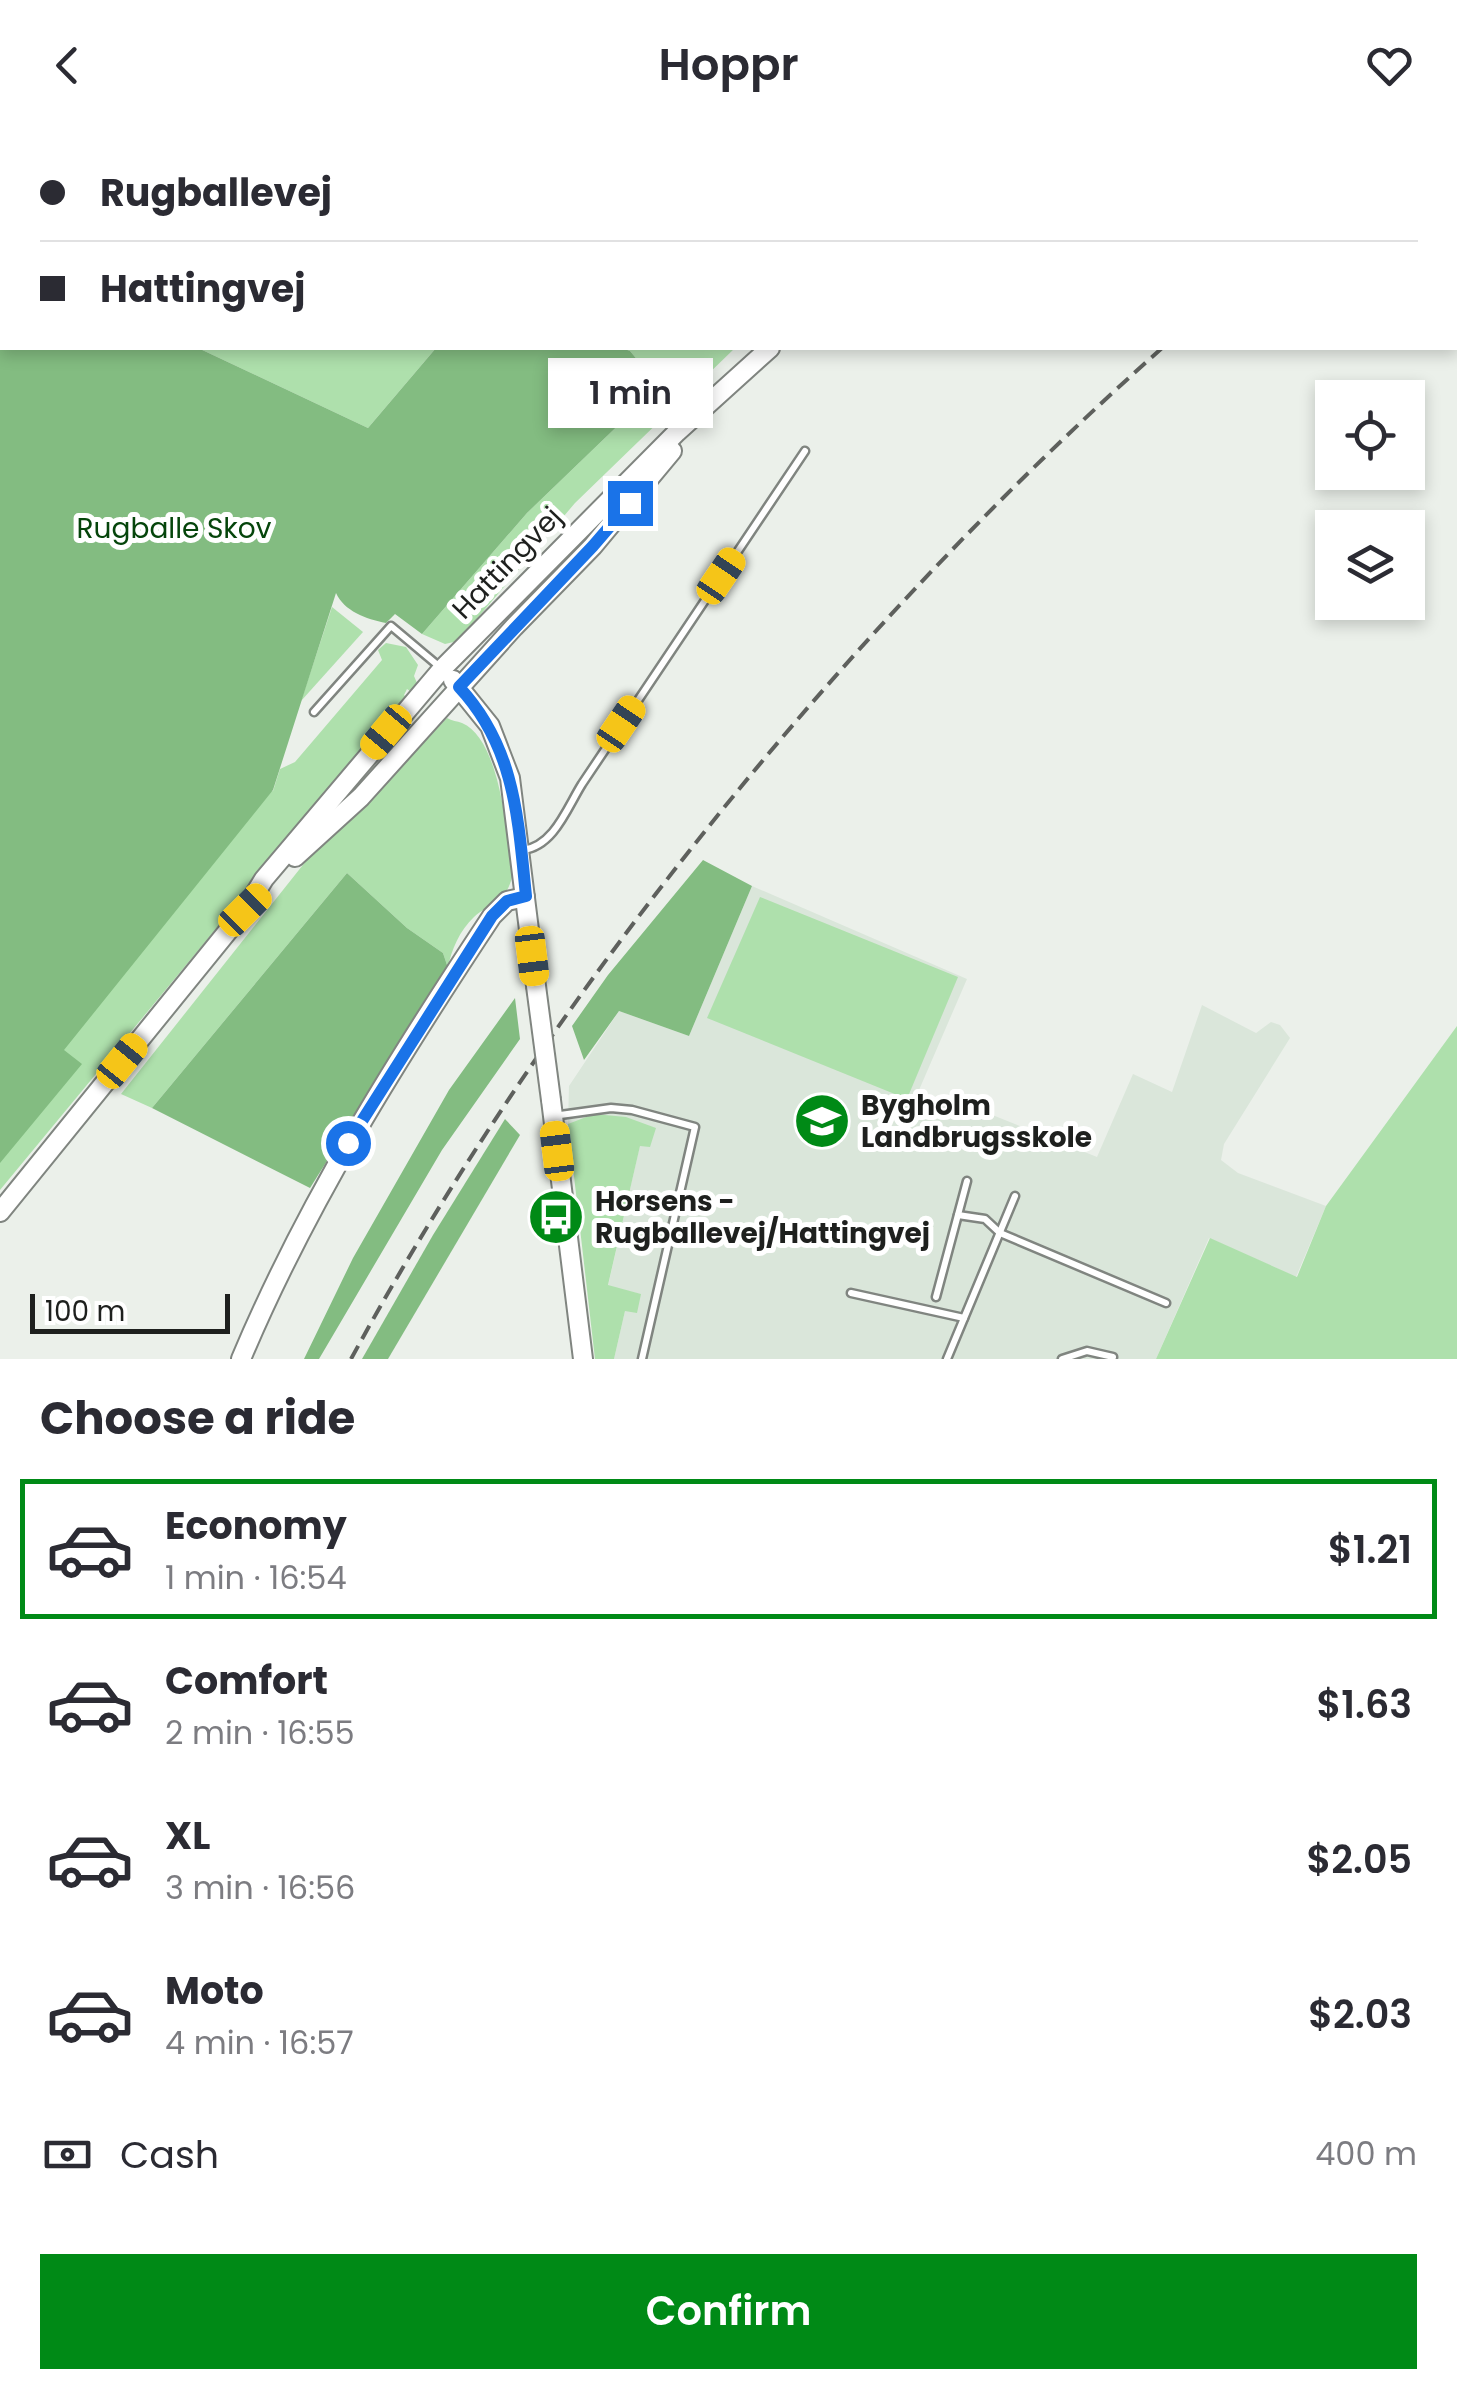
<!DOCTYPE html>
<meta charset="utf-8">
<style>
:root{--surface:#fff;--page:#f2f2f3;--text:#2b2b33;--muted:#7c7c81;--line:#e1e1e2;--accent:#008a16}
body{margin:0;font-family:Poppins,sans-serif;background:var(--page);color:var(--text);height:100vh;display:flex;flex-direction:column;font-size:38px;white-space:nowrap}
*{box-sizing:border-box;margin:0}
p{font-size:32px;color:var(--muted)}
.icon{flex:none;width:55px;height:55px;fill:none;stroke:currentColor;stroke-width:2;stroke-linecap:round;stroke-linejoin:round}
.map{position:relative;height:1229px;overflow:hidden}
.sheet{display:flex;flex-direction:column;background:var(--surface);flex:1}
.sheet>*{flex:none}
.hud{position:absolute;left:0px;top:0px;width:1458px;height:220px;box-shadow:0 5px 15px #0003;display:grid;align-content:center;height:220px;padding:0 40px;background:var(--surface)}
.tools{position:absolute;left:1315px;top:250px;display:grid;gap:20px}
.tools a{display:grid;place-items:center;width:110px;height:110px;border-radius:0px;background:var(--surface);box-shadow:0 5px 15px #0003;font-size:50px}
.scale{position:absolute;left:30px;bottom:25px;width:200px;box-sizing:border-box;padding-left:10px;border:5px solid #1e201e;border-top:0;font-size:28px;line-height:35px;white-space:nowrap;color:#1e201e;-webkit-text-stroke:8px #fff;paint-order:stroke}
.end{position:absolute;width:45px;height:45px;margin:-22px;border:12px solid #1a73e8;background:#fff;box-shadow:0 0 0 5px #fff}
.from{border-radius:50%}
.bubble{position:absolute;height:70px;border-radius:0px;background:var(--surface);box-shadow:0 5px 15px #0003;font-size:32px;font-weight:600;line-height:70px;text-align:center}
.car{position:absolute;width:30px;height:60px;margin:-30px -15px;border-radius:12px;box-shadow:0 0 8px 2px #0007;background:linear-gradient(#f5c518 24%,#345 0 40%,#f5c518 0 76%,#345 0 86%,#f5c518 0)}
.hud b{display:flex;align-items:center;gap:35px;height:95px;font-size:38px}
.hud b+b{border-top:2px solid var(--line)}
.hud i{width:25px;height:25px;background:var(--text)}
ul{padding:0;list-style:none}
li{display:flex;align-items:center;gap:30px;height:140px;margin:0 20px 15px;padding:0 20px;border:5px solid transparent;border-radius:0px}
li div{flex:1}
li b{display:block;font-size:38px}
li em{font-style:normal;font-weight:600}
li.on{border-color:var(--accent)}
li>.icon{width:90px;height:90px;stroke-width:1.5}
h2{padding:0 40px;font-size:45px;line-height:120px}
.pay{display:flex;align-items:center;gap:25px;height:110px;padding:0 40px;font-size:38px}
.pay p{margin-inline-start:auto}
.button{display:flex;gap:20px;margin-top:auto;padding:20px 40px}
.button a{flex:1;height:115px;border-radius:0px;background:var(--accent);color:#fff;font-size:40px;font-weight:600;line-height:115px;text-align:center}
header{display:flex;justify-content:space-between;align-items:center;height:130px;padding:0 40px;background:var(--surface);font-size:45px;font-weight:600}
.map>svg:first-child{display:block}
</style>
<header><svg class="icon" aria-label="back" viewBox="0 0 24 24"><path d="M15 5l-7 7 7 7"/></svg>Hoppr<svg class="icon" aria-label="heart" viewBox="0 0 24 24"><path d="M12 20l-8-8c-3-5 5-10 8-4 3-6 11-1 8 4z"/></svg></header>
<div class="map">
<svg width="1457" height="1229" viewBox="0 0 1457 1229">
<rect width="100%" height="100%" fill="#ebf0ea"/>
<g fill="#dae6da">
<path d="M 993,0 L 1213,0 L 992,2 Z"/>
<path d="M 752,756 L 967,849 L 916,967 L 964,988 L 970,976 L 1097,1027 L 1133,944 L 1172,962 L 1202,875 L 1256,903 L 1271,892 L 1280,895 L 1290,908 L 1224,1014 L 1221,1030 L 1238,1043 L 1326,1076 L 1296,1147 L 1209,1108 L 1156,1229 L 614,1229 L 625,1181 L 640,1164 L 608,1156 L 640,1015 L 568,994 L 569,956 L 619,881 L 689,906 Z"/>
</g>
<g fill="#aee0ac">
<path d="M 0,0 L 277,0 L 283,2 L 2,2 L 2,125 Z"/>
<path d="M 198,218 L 436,218 L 368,298 Z"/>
<path d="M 622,218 L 735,218 L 575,373 L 458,511 L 445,514 L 422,504 L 527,383 L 659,256 L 630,221 Z"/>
<path d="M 332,477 L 363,502 L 301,571 Z"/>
<path d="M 386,513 L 406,517 L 418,535 L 414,546 L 417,553 L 410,561 L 407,559 L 404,565 L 407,568 L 0,1060 L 0,700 L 273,661 L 280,639 L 295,632 L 382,530 L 378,520 Z"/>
<path d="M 447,588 C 452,591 457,591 462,593 C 501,609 508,710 512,747 C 506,773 489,773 474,787 C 460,800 451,820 448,838 L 443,823 L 407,798 L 347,743 L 152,978 L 121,964 L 310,726 L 348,692 Z"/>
<path d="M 760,767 L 958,847 L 907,969 L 707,888 Z"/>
<path d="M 1457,896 L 1457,1229 L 1156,1229 L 1210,1108 L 1297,1147 L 1326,1076 Z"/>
<path d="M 594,984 L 626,987 L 656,998 L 650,1017 L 640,1016 L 608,1155 L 641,1164 L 637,1183 L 625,1181 L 614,1229 L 595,1229 L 568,994 Z"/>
</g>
<g fill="#83bc81">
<path d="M 277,0 L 879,0 L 283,2 Z"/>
<path d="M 0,124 L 2,218 L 198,218 L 368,298 L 436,218 L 622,218 L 630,221 L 659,256 L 527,383 L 422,504 L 395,484 L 386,493 C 366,489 344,481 336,463 L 273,660 L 64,920 L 82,934 L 0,1033 Z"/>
<path d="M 703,730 L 752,756 L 689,906 L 619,881 L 584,930 L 572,896 L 608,845 Z"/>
<path d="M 347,743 L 407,798 L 443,823 L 448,838 L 310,1058 L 152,978 Z"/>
<path d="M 515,868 L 520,909 L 442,1020 L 319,1229 L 304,1229 L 353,1128 L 449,960 Z"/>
<path d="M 505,989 L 520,1005 L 388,1229 L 362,1229 L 433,1105 Z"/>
</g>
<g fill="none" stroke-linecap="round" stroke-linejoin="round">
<g stroke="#808580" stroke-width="11">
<g id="lane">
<path d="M 1036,2 L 1037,0"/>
<path d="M 1140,2 L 1142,0"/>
<path d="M 314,582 L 391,496 L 441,538"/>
<path d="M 523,720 C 554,716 567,678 582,654 L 805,321"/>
<path d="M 553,986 L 611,978 L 632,980 L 695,997 L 642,1229"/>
<path d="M 958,1085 L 985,1089 L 1000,1103 L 1166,1173"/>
<path d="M 851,1163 L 964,1188"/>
<path d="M 936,1167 L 967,1051"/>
<path d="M 947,1229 L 1015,1066"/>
<path d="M 1062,1229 L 1087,1221 L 1113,1227"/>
</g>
</g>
<g stroke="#808580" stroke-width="22">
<g id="secondary">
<path d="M 948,2 L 950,0"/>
<path d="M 453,550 L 490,596 L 510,648 L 536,856"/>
<path d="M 295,727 L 361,667 L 514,497 L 593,416 L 672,321"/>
<path d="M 551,970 L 583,1229"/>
<path d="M 0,1082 L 245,780 L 264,749 L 442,539 L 677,302 L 770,218"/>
<path d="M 241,1229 C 307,1072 398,928 492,786 L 507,771 L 525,767"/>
</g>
</g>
<use href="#lane" stroke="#fff" stroke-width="6"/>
<use href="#secondary" stroke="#fff" stroke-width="18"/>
<g stroke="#5e605d" stroke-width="4" stroke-dasharray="15 8" stroke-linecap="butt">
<path d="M 1423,2 L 1426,0"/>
<path d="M 351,1229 C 553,859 847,498 1162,218"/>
</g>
<g stroke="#808580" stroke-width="22" stroke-linecap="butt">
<path id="secondary-bridge" d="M 536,856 L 551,970"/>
</g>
<use href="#secondary-bridge" stroke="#fff" stroke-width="18"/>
</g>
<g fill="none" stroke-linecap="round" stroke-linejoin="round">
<path stroke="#1a73e8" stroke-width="12" d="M 348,1013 L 492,786 L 507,771 L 526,766 C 518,688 515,617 459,557 L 593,416 L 630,373"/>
</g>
<defs>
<g id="university-disc" transform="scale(2.875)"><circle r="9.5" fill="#008a16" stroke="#fff"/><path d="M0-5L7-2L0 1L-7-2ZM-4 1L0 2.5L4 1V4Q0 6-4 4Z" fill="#fff"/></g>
<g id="bus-disc" transform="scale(2.875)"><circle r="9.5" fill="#008a16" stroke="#fff"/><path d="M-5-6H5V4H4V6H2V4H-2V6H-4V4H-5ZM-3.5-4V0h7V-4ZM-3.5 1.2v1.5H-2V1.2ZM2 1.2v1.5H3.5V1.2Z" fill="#fff"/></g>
</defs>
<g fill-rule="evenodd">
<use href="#university-disc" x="822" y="991"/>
<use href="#bus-disc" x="556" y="1087"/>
</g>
<g text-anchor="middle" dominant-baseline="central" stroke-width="10" stroke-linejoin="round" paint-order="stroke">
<g font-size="28" fill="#05450b" stroke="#fff">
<text x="174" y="398">Rugballe Skov</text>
</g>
<g font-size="28" fill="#1e201e" stroke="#fff">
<text transform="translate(507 433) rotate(-46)">Hattingvej</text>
</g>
<g font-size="28" font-weight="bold" fill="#1e201e" stroke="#fff" text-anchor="start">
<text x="861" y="975">Bygholm<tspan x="861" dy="32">Landbrugsskole</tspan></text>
<text x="595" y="1071">Horsens -<tspan x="595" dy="32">Rugballevej/Hattingvej</tspan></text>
</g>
</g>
</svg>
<div class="tools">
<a><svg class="icon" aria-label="locate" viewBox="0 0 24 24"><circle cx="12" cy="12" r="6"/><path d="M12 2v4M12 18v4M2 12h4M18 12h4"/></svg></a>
<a><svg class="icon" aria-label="layers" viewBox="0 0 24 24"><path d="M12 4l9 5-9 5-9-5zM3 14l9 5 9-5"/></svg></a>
</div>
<div class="scale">100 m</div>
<i class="end from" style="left:348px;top:1013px"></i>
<i class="end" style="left:630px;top:373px"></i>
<div class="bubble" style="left:548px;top:228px;width:165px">1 min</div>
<i class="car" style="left:721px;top:446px;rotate:34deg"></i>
<i class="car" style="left:621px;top:594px;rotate:34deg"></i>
<i class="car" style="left:386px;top:602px;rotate:220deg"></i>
<i class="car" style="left:245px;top:780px;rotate:45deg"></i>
<i class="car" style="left:532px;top:826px;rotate:173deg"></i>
<i class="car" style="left:122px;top:931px;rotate:39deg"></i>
<i class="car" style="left:557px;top:1021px;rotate:353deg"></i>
<div class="hud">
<b><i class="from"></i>Rugballevej</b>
<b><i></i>Hattingvej</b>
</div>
</div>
<section class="sheet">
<h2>Choose a ride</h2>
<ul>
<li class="on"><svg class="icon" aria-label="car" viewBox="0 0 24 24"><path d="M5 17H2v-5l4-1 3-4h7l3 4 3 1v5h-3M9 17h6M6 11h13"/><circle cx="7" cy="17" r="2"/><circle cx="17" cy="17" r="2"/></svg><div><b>Economy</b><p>1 min · 16:54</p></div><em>$1.21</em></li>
<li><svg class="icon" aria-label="car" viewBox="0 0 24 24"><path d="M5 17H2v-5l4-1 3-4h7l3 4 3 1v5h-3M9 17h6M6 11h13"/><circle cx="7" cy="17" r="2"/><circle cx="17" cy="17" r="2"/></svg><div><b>Comfort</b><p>2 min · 16:55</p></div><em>$1.63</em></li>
<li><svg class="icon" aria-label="car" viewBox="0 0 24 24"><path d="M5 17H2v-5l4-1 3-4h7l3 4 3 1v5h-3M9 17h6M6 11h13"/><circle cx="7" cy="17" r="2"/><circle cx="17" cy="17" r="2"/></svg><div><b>XL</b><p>3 min · 16:56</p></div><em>$2.05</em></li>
<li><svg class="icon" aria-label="car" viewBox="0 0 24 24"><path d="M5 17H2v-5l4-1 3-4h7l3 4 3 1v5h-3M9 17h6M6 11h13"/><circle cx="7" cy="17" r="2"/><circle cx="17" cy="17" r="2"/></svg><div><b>Moto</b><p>4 min · 16:57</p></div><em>$2.03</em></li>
</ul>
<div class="pay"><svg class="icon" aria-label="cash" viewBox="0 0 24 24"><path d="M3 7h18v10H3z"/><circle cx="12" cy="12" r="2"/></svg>Cash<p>400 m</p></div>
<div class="button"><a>Confirm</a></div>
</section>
